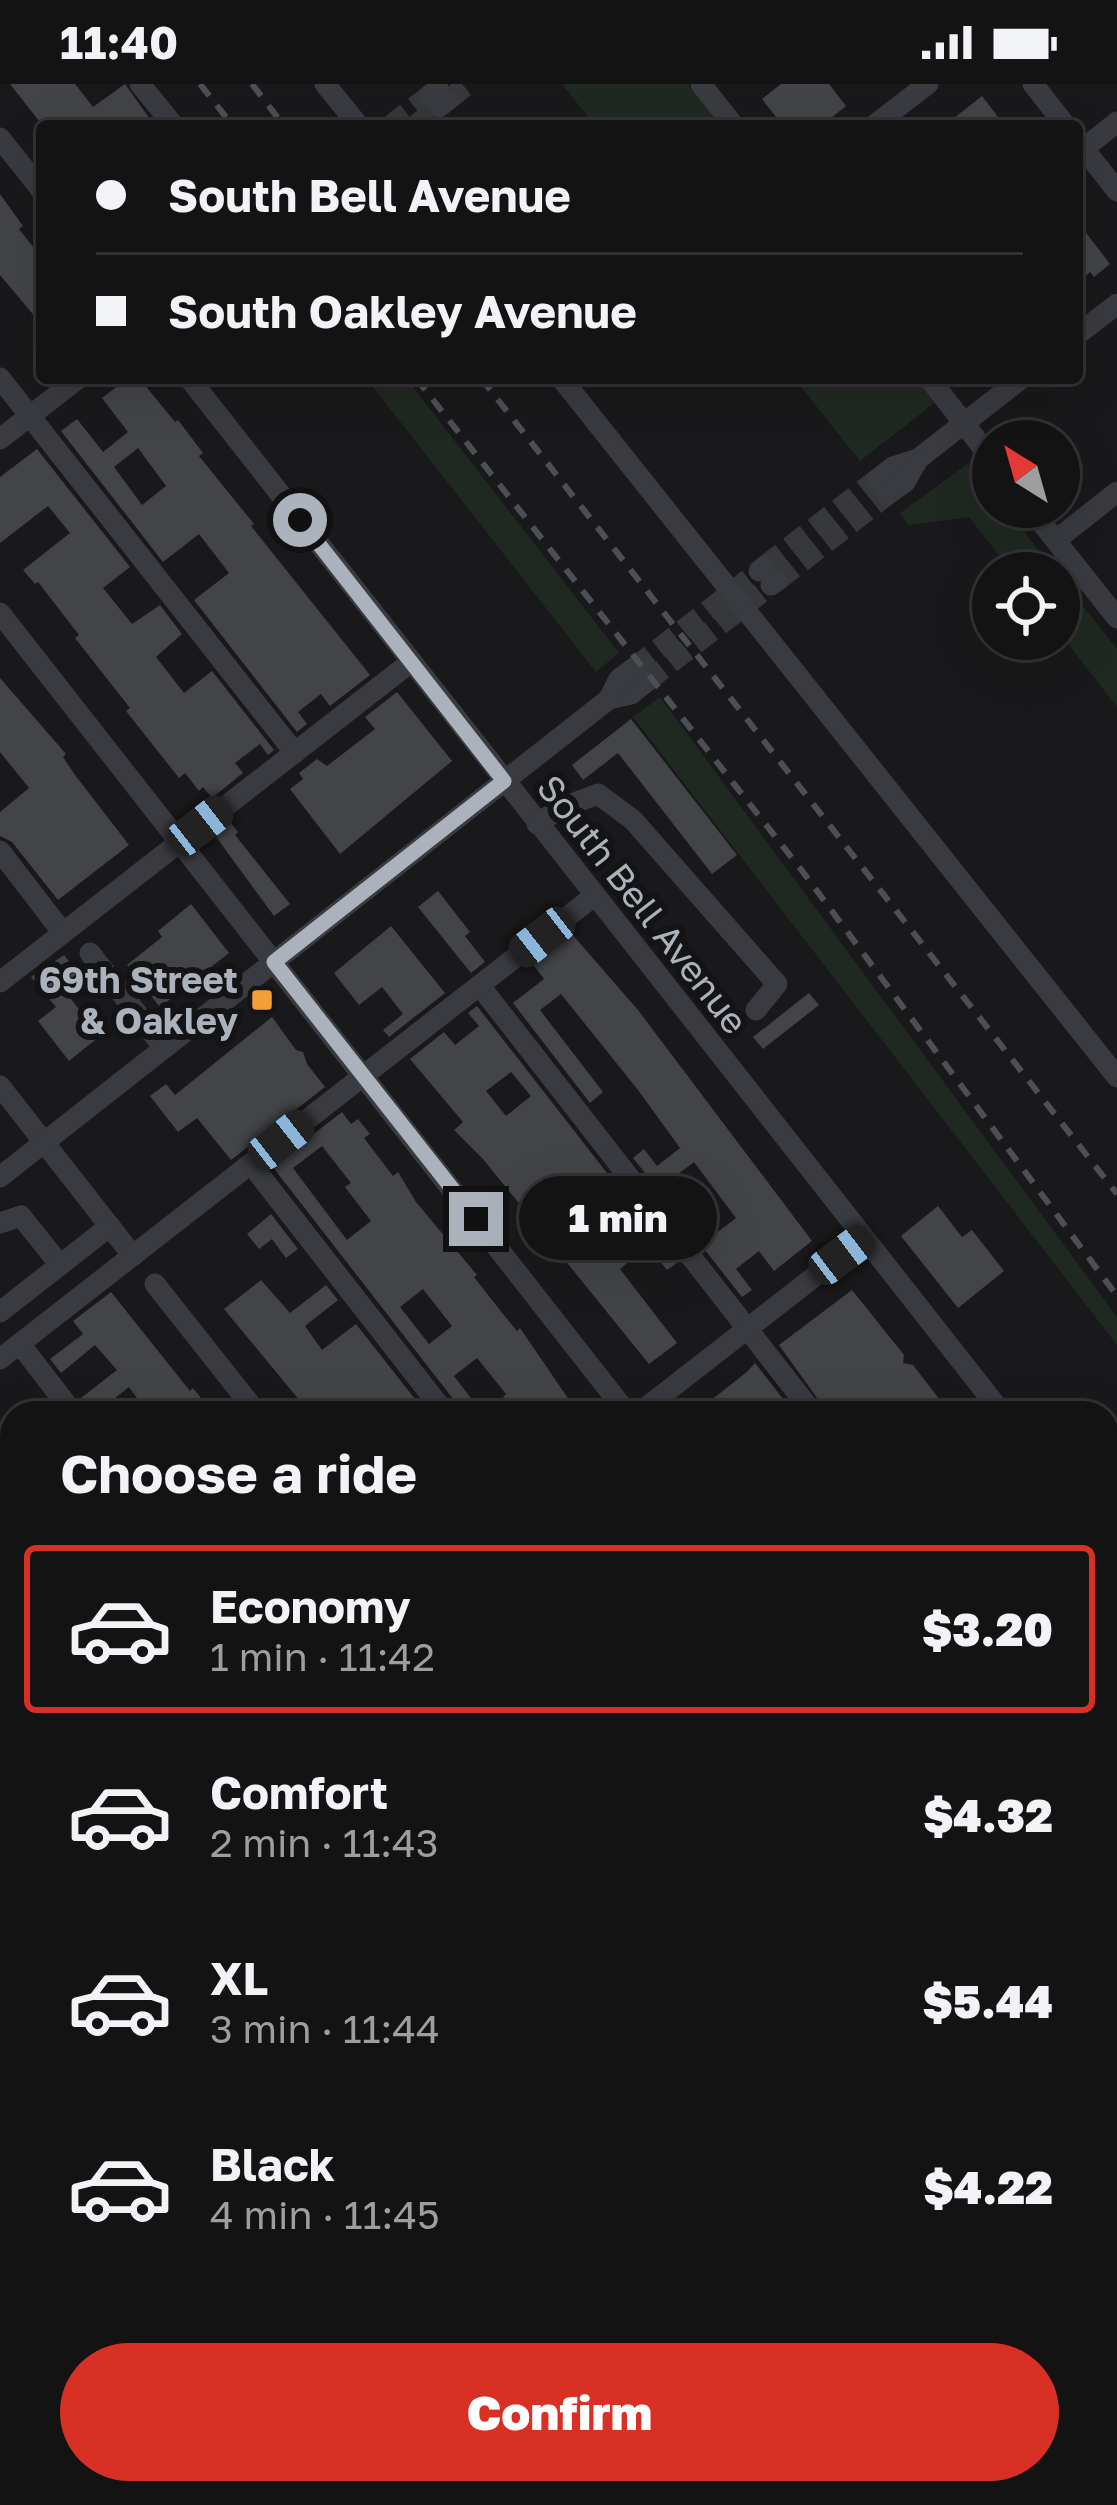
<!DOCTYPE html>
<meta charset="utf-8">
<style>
:root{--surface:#131314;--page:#1c1c1d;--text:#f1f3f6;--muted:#9d9ea0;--line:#323234;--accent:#d93025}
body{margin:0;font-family:"Golos Text",sans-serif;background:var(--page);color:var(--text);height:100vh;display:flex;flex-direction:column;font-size:45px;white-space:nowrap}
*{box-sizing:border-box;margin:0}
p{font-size:39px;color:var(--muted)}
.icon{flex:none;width:66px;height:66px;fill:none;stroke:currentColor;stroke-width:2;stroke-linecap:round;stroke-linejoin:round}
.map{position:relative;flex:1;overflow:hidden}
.side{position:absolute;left:0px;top:1317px;width:1119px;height:1104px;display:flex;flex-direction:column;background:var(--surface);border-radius:36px 36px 0 0;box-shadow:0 12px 48px #0002,0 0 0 3px var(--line)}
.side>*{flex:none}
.top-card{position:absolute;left:36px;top:36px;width:1047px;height:264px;border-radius:12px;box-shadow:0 12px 48px #0002,0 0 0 3px var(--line);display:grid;align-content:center;height:264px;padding:0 60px;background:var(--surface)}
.needle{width:78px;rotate:323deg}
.tools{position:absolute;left:972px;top:336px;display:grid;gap:24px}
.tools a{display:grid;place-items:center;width:108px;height:108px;border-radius:50%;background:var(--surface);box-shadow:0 12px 48px #0002,0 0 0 3px var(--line);font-size:60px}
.end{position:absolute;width:54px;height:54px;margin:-27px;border:15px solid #abb2bb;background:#111;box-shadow:0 0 0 6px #111}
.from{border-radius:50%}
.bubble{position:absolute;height:84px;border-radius:42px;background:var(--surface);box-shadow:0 12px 48px #0002,0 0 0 3px var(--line);font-size:39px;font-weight:800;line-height:84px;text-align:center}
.car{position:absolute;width:36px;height:72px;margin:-36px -18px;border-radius:15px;box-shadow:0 0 9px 3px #0007;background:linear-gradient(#222 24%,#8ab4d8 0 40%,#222 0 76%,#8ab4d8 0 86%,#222 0)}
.top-card b{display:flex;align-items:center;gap:42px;height:114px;font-size:45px}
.top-card b+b{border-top:3px solid var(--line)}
.top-card i{width:30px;height:30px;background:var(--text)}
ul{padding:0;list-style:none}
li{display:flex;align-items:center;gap:36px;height:168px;margin:0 24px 18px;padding:0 36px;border:6px solid transparent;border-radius:12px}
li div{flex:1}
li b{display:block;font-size:45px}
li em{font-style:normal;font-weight:800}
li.current{border-color:var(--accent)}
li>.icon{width:108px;height:108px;stroke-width:1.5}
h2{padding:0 60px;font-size:54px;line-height:144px}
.cta{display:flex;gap:24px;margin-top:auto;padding:24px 60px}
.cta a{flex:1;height:138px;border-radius:72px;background:var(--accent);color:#fff;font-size:48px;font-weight:800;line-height:138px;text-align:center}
.status{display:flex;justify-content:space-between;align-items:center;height:84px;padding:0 60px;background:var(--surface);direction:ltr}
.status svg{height:33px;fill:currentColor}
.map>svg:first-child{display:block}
</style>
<div class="status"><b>11:40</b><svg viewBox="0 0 49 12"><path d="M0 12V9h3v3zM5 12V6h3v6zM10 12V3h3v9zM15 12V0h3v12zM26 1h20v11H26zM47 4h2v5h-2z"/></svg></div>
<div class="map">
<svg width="1117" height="2421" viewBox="0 0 1117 2421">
<rect width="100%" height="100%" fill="#19191b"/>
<g fill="#202921">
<path d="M 562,0 L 688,0 L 721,42 L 595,42 Z"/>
<path d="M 366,294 L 406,294 L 619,569 L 596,588 Z"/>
<path d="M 794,294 L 921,294 L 938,316 L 860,377 Z"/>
<path d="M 969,379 L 993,409 L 993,423 L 1004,423 L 1057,489 L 1013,489 L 969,433 L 909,441 L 900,429 Z"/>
<path d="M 1059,492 L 1117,565 L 1117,623 L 1059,548 Z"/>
<path d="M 660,613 L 1117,1233 L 1117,1261 L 633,633 Z"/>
</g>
<g fill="#434448" fill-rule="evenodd">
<path d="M 10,0 L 75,0 L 93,23 L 125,0 L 155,42 L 43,42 Z"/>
<path d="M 781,0 L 829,0 L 846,22 L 821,42 L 783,42 L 762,15 Z"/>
<path d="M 982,12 L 1005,42 L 944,42 Z"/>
<path d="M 0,110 L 23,142 L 19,145 L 42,174 L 42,241 L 0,191 Z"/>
<path d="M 1077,137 L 1110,180 L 1094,193 L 1090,188 L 1077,198 Z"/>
<path d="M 128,294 L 139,294 L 175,338 L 178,336 L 203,369 L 199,372 L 254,440 L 251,442 L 370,591 L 330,622 L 321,610 L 298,628 L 307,640 L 297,648 L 194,516 L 229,489 L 199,450 L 163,478 L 61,347 L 77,335 L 103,368 L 128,348 L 102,314 ZM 138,364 L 166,402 L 142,421 L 114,383 Z"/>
<path d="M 37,365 L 130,483 L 103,504 L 132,540 L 160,521 L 182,550 L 156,573 L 184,609 L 212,587 L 274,666 L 268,671 L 260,660 L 235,679 L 243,689 L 212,714 L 203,703 L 199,707 L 185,689 L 179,694 L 126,627 L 130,624 L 75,554 L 79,551 L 38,498 L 35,500 L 23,486 L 70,449 L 48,422 L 0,459 L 0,393 Z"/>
<path d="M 0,594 L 66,670 L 63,673 L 75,691 L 129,761 L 58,816 L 12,758 L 0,752 L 0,728 L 29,704 L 0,668 Z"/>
<path d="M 397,608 L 452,677 L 340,770 L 290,705 L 303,695 L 299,689 L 317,675 L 327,682 L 375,645 L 365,633 Z"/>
<path d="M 631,635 L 737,771 L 712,790 L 618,669 L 583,696 L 572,681 Z"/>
<path d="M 230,738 L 238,748 L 235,751 L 290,820 L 274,832 L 214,750 Z"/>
<path d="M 438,807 L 470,848 L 465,852 L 485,878 L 471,889 L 418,823 Z"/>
<path d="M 191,820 L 229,869 L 160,923 L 127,881 L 162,853 L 158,847 Z"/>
<path d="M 391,842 L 445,909 L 389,953 L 383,946 L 403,930 L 382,903 L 359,921 L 334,889 Z"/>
<path d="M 571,849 L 638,926 L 812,1157 L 774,1187 L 759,1167 L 736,1185 L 752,1206 L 742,1213 L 701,1161 L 736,1134 L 694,1078 L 658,1105 L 633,1074 L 644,1065 L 657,1082 L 680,1064 L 638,1006 L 561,910 L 540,926 L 603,1008 L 590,1019 L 513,919 L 544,895 L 532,879 Z"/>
<path d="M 64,871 L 88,902 L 71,915 L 100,952 L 69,977 L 38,937 L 56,923 L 31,893 Z"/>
<path d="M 809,909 L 819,921 L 763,965 L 753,953 Z"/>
<path d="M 477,922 L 677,1179 L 667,1186 L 648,1162 L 620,1185 L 677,1259 L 649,1280 L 483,1075 L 454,1046 L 463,1038 L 410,975 L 444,948 L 455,961 L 479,942 L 468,929 ZM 511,988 L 531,1012 L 506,1032 L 486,1007 Z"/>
<path d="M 272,933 L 296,966 L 303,968 L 307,980 L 325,1003 L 231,1076 L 197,1034 L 178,1048 L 150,1012 L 166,1000 L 175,1011 Z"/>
<path d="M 342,1028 L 351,1040 L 358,1035 L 370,1050 L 364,1054 L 393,1092 L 398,1088 L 416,1118 L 477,1191 L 474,1193 L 503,1230 L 517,1247 L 520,1244 L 578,1329 L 515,1329 L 503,1313 L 506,1310 L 477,1274 L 454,1292 L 482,1329 L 460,1329 L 457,1320 L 272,1082 ZM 322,1062 L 351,1099 L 345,1103 L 371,1137 L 347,1156 L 293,1084 ZM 423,1205 L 452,1242 L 429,1260 L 400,1223 Z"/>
<path d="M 938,1122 L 962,1153 L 972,1146 L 1004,1187 L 958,1224 L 901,1152 Z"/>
<path d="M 271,1130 L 298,1165 L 286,1174 L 272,1155 L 259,1165 L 247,1150 Z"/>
<path d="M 261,1196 L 290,1229 L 326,1201 L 338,1216 L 305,1242 L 322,1266 L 356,1240 L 426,1329 L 310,1329 L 224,1225 Z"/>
<path d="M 852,1206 L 904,1271 L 903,1279 L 913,1281 L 950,1329 L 828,1329 L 779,1261 Z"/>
<path d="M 111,1208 L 190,1307 L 193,1304 L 205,1319 L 192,1329 L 148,1329 L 129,1303 L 96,1329 L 89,1329 L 81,1314 L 117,1286 L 95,1261 L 61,1289 L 50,1275 L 83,1250 L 73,1237 Z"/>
<path d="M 755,1279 L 794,1329 L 695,1329 L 748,1287 Z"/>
</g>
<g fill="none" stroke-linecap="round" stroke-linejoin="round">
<g stroke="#36383b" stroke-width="21" stroke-dasharray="21 10" stroke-linecap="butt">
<path d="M 448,16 L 468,0"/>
<path d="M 390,42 L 430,11"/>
<path d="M 415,42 L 439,23"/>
<path d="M 765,482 L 876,396"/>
<path d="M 777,497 L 887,411"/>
<path d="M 634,584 L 759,487"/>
<path d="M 646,598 L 771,501"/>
</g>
<g stroke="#393b40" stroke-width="21">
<path d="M 140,0 L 174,42"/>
<path d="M 325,0 L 359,42"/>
<path d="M 701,0 L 734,42"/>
<path d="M 1033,0 L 1066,42"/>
<path d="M 430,11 L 438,4"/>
<path d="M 439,23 L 448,16"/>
<path d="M 873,42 L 928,0"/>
<path d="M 0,54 L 42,107"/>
<path d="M 1077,56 L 1117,107"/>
<path d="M 1077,70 L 1117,38"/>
<path d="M 1077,251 L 1117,220"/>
<path d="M 0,294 L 295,669"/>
<path d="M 189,294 L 1002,1329"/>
<path d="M 561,294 L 1117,993"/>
<path d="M 929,294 L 993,377"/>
<path d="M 0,355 L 79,294"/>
<path d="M 876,396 L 893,383 L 918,375 L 1022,294"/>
<path d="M 887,411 L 905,398 L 918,375"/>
<path d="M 1029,423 L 1117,534"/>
<path d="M 1056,456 L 1117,408"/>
<path d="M 759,487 L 765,482"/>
<path d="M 771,501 L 777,497"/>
<path d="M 0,529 L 627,1329"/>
<path d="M 609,615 L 631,610 L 646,598"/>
<path d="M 537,740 L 561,724 L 598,710 L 633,736 L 777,900 L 756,926"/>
<path d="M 0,767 L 63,849"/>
<path d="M 90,869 L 164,964"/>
<path d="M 0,898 L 411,578"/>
<path d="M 480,902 L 813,1329"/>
<path d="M 0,1002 L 133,1172"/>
<path d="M 251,1080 L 445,1329"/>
<path d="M 0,1093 L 609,615 L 619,595 L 634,584"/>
<path d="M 0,1139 L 21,1132 L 60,1181"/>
<path d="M 155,1200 L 257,1329"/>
<path d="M 0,1228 L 110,1142"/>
<path d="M 20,1260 L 73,1329"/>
<path d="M 0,1275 L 594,812"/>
<path d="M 639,1329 L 864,1154"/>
<path d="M 1107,1462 L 1117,1475"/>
<path d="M 1107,1515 L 1117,1507"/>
<path d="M 0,1748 L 12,1763"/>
<path d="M 0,1830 L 12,1821"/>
<path d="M 1107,1884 L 1117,1876"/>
<path d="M 1107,1934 L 1117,1946"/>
<path d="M 0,1984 L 12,1999"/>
<path d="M 1107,2168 L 1117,2181"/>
<path d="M 0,2220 L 12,2236"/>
<path d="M 1107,2259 L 1117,2251"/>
<path d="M 0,2386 L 12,2377"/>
<path d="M 1107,2405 L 1117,2418"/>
<path d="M 335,2409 L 344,2421"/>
<path d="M 511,2409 L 521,2421"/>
<path d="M 922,2409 L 931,2421"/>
<path d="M 422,2421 L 437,2409"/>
</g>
<g stroke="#55595f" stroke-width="27">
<path d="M 0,1513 L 12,1529"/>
<path d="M 1107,1701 L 1117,1693"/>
<path d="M 707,2409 L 717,2421"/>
<path d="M 190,2421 L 205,2409"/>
</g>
<g stroke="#4c5055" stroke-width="6" stroke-dasharray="15 12" stroke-linecap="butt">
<path d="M 200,0 L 233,42"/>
<path d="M 252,0 L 284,42"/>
<path d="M 416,294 L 803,788 L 1117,1212"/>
<path d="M 445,294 L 446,295"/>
<path d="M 481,294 L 1117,1110"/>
</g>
</g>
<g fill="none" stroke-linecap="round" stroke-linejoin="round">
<path stroke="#abb2bb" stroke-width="15" d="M 300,436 L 504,697 L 274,878 L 476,1135"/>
</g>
<rect fill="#f49e38" stroke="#141416" stroke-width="4.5" x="250" y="904" width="24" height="24" rx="6"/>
<g text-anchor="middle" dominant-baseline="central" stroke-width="12" stroke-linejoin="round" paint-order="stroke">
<g font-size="36" fill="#abb2bb" stroke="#141416">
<text transform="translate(643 820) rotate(52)">South Bell Avenue</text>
</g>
<g font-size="36" font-weight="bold" fill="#abb2bb" stroke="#141416" text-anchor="end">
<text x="238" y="895">69th Street<tspan x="238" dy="41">&amp; Oakley</tspan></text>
</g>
</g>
</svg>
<div class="tools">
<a><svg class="needle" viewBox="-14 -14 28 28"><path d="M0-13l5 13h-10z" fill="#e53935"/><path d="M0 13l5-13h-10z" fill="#9d9ea0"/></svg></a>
<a><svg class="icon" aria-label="locate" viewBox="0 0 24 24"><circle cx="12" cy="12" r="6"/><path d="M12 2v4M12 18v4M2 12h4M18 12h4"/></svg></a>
</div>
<i class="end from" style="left:300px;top:436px"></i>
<i class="end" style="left:476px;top:1135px"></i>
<div class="bubble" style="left:519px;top:1092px;width:198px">1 min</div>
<i class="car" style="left:200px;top:742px;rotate:52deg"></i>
<i class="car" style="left:542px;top:853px;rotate:232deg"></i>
<i class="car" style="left:281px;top:1056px;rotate:52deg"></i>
<i class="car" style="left:842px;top:1171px;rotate:53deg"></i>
<div class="top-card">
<b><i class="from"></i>South Bell Avenue</b>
<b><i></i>South Oakley Avenue</b>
</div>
<section class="side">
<h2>Choose a ride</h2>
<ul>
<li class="current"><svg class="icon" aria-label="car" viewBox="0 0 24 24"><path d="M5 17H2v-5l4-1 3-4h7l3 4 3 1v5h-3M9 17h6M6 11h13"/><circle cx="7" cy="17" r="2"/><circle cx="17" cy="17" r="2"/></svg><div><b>Economy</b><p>1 min · 11:42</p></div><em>$3.20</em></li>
<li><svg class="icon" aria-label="car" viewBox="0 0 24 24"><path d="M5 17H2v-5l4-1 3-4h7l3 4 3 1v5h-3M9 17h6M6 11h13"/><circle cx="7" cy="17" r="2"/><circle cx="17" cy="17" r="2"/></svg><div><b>Comfort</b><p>2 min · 11:43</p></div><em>$4.32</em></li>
<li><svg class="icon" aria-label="car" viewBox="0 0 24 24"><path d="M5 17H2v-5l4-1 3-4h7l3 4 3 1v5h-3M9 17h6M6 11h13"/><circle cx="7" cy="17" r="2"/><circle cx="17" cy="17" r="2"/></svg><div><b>XL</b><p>3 min · 11:44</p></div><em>$5.44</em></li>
<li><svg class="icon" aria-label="car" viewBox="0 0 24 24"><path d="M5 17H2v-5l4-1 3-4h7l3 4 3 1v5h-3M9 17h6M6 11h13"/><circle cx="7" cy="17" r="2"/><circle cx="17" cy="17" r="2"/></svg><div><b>Black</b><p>4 min · 11:45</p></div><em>$4.22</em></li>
</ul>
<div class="cta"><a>Confirm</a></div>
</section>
</div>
